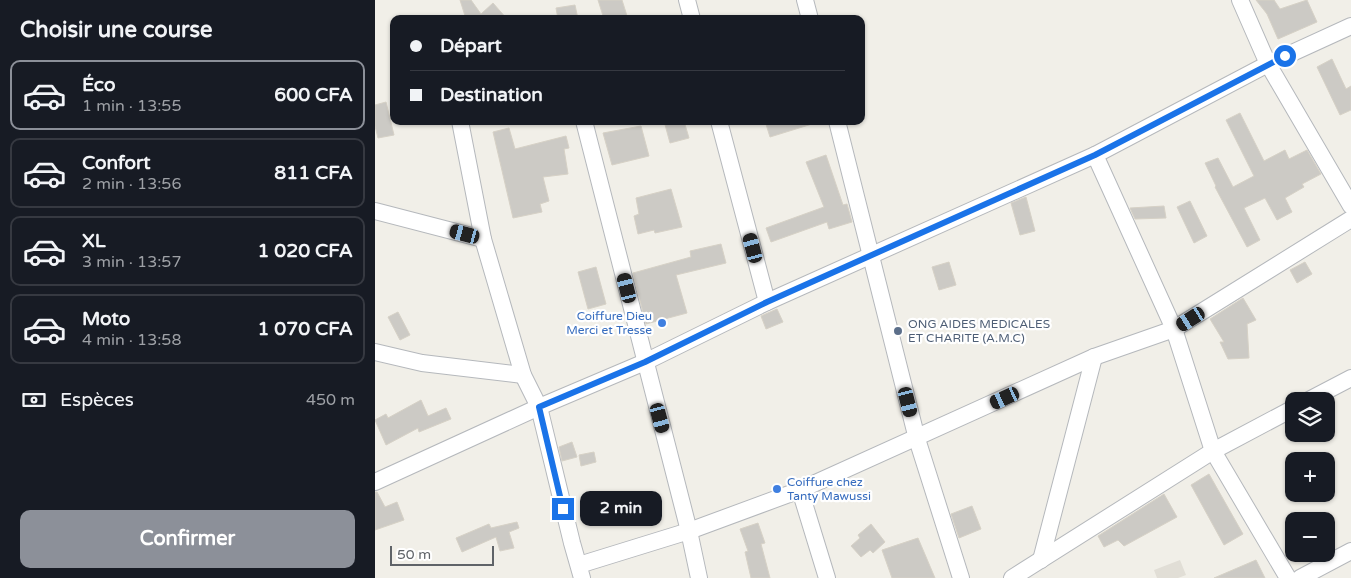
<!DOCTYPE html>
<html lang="fr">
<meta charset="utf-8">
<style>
:root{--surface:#171b24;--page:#242831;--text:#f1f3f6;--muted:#9ea1a6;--line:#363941;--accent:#8c9099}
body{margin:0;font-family:"Varela Round",sans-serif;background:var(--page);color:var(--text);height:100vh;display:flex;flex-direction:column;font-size:19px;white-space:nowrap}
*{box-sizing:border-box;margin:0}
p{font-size:16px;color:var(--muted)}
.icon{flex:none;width:28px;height:28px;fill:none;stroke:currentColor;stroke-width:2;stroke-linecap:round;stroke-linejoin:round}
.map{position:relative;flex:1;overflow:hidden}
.sheet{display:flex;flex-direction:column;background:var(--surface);width:375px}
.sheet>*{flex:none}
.hud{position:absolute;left:15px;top:15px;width:475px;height:110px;border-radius:10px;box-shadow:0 1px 4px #0004;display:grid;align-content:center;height:110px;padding:0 20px;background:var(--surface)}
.controls{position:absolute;left:910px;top:392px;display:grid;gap:10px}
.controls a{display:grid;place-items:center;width:50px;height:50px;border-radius:10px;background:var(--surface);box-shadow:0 1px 4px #0004;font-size:25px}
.scale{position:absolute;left:15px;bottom:12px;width:104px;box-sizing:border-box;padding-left:5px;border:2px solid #5f6368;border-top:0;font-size:14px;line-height:18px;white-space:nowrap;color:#5f6368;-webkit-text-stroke:4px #fff;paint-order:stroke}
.end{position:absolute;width:22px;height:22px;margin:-11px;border:6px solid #1a73e8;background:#fff;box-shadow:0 0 0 2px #fff}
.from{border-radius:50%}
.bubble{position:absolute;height:35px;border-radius:10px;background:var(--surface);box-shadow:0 1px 4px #0004;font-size:16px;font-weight:700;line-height:35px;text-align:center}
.car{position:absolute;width:15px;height:30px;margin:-15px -8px;border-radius:6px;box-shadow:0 0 4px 1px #0007;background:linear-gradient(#222 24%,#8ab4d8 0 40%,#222 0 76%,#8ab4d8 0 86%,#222 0)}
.hud b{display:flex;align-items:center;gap:18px;height:48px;font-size:19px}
.hud b+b{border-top:1px solid var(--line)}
.hud i{width:12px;height:12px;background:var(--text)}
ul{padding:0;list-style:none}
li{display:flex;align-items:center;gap:15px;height:70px;margin:0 10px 8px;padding:0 10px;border:2px solid var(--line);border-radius:10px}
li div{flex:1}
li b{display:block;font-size:19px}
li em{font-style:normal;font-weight:700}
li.on{border-color:var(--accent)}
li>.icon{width:45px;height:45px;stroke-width:1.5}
h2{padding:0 20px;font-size:22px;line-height:60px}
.pay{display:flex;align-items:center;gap:12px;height:55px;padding:0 20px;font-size:19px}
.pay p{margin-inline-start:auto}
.action{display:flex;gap:10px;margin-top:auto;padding:10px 20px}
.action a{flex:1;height:58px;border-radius:10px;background:var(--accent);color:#fff;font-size:20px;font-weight:700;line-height:58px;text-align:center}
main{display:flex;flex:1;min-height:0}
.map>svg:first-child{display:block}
</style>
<main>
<section class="sheet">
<h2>Choisir une course</h2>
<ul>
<li class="on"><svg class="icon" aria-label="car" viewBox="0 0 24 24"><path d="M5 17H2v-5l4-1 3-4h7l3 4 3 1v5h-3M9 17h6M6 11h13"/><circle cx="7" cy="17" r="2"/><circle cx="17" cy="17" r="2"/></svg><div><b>Éco</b><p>1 min · 13:55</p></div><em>600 CFA</em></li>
<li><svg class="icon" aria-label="car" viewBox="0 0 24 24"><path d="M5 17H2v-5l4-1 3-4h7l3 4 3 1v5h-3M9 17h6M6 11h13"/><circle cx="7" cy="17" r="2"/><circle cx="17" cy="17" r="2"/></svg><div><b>Confort</b><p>2 min · 13:56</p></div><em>811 CFA</em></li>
<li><svg class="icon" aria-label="car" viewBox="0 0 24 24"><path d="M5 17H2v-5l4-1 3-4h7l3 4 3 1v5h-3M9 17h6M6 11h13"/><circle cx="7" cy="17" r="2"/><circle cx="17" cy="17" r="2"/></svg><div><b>XL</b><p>3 min · 13:57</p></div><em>1 020 CFA</em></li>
<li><svg class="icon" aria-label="car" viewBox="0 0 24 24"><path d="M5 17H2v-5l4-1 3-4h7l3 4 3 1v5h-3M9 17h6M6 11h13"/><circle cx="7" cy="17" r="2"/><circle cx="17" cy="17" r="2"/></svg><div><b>Moto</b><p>4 min · 13:58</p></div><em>1 070 CFA</em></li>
</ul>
<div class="pay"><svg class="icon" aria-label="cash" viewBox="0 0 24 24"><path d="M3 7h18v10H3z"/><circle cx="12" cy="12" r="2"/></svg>Espèces<p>450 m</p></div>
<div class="action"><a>Confirmer</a></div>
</section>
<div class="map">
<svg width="976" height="578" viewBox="0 0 976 578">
<rect width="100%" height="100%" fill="#f1efe8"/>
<path fill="#e1ded6" d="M 805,560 L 811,575 L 803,578 L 782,578 L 779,570 Z"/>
<g fill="#cccac5" stroke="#d6d1c6">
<path d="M 85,0 L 96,0 L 106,14 L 118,3 L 132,19 L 91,19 Z"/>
<path d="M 223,0 L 247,0 L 253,19 L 229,19 Z"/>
<path d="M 881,0 L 899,0 L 905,9 L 932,0 L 942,22 L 903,39 L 892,14 Z"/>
<path d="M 200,5 L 203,19 L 183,19 L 181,8 Z"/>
<path d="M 957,59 L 971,89 L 976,86 L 976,110 L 965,115 L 942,67 Z"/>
<path d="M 11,102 L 19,135 L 3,138 L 0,126 L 0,105 Z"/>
<path d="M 865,113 L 889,161 L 910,150 L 914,159 L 932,150 L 946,174 L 927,184 L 929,187 L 910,198 L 917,212 L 902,220 L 890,198 L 869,208 L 885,240 L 872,247 L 840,187 L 841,186 L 830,163 L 843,158 L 858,187 L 879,176 L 851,120 Z"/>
<path d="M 289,121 L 309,121 L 314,138 L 295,143 Z"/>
<path d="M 390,121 L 436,121 L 437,124 L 395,137 Z"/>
<path d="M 266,126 L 274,156 L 237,165 L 228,133 Z"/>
<path d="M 134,128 L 140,149 L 191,136 L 194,148 L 189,149 L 193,174 L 168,177 L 174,201 L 165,204 L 167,212 L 138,218 L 118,132 Z"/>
<path d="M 451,155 L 468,205 L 472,204 L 477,222 L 454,229 L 452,222 L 396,242 L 391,228 L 449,207 L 431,162 Z"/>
<path d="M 296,189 L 307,227 L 280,233 L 279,230 L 263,234 L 259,216 L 264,214 L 261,198 Z"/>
<path d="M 651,197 L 660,231 L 645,235 L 636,203 Z"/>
<path d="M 815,201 L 832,236 L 819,243 L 802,207 Z"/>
<path d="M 789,206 L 791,218 L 760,219 L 755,208 Z"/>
<path d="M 346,244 L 351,263 L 301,275 L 312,313 L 271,324 L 258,273 L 316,257 L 315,251 Z"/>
<path d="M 574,262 L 581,285 L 564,290 L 557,267 Z"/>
<path d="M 930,262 L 937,274 L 922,283 L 915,270 Z"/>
<path d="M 221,267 L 231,304 L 213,309 L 203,272 Z"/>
<path d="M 868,298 L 881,320 L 872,324 L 874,358 L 853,359 L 845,342 L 849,342 L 835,319 Z"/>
<path d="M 402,309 L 408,322 L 391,329 L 386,316 Z"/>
<path d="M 23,312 L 35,335 L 25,340 L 13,317 Z"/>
<path d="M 46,400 L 53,416 L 71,408 L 76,419 L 44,432 L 43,428 L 11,445 L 0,420 L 11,414 L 13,418 Z"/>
<path d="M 197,442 L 202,457 L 187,461 L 184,447 Z"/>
<path d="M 219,452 L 221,462 L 206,466 L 204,455 Z"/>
<path d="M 834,474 L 868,534 L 849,545 L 816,485 Z"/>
<path d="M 0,492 L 2,492 L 10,507 L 22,502 L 29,520 L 0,530 Z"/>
<path d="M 789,494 L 802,517 L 749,546 L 743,540 L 729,547 L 723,536 Z"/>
<path d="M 597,506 L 606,529 L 584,538 L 576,514 Z"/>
<path d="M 142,522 L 144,528 L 134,532 L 139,548 L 125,551 L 121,537 L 87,552 L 81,538 L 114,524 L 116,528 Z"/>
<path d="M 383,523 L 390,543 L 386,544 L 395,578 L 376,578 L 370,552 L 373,551 L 365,529 Z"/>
<path d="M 496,524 L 510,542 L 498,553 L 495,550 L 486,557 L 476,546 L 485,538 L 483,535 Z"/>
<path d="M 543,538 L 560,578 L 517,578 L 507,550 Z"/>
<path d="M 881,560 L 890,578 L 839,578 Z"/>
</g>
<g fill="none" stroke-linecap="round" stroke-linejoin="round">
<g stroke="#b5b8bc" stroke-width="18">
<g id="minor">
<path d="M 312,0 L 317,19"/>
<path d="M 430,0 L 435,19"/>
<path d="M 865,0 L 893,64 L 976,206"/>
<path d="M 85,121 L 108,239 L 148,375 L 164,407 L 197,543 L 207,578"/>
<path d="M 209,121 L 314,531 L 324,578"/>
<path d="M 344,121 L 392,302"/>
<path d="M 462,121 L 542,439 L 586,578"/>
<path d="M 720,155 L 799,329 L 838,451 L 913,578"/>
<path d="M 0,211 L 108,239"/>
<path d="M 0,352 L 47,363 L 148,375"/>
<path d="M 932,401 L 976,378"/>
<path d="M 0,482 L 164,407 L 270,362 L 392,302 L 720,155 L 893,64 L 976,26"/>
<path d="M 425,490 L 452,578"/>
<path d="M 666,560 L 719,357"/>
<path d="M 204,565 L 314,531 L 425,490 L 719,357 L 799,329 L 976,219"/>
<path d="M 637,578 L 838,451 L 919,408"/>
<path d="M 925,578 L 976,551"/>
</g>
</g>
<use href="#minor" stroke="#fff" stroke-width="16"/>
</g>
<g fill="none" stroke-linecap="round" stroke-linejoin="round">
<path stroke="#1a73e8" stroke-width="6" d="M 188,509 L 164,407 L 270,362 L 392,302 L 720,155 L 910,56"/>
</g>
<g fill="#3f7fe0" stroke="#fff" stroke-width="2">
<circle cx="287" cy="323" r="5"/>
<circle cx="402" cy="489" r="5"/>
</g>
<circle fill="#5c6f8a" stroke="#fff" stroke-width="2" cx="523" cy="331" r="5"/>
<g text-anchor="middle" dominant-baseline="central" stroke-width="4.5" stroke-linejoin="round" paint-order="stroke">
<g font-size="12" fill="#366cbe" stroke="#fff" text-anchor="end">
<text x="277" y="316">Coiffure Dieu<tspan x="277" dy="14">Merci et Tresse</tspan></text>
<text x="412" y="482" text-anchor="start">Coiffure chez<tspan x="412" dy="14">Tanty Mawussi</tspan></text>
</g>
<g font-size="12" fill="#4e5e75" stroke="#fff" text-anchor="start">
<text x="533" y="324">ONG AIDES MEDICALES<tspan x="533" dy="14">ET CHARITE (A.M.C)</tspan></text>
</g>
</g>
</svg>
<div class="controls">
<a><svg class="icon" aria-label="layers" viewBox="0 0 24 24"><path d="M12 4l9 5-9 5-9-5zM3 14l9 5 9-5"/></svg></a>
<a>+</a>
<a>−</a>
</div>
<div class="scale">50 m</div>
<i class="end from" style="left:910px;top:56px"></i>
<i class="end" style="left:188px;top:509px"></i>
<div class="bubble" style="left:205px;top:491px;width:82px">2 min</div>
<i class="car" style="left:90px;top:234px;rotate:285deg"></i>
<i class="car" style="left:378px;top:248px;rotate:345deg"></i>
<i class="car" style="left:252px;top:288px;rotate:346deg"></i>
<i class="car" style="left:816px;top:319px;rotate:238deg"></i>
<i class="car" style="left:630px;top:398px;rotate:245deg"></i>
<i class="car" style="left:533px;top:402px;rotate:166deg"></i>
<i class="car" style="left:285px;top:418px;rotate:165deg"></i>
<div class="hud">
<b><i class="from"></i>Départ</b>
<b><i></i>Destination</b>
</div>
</div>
</main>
